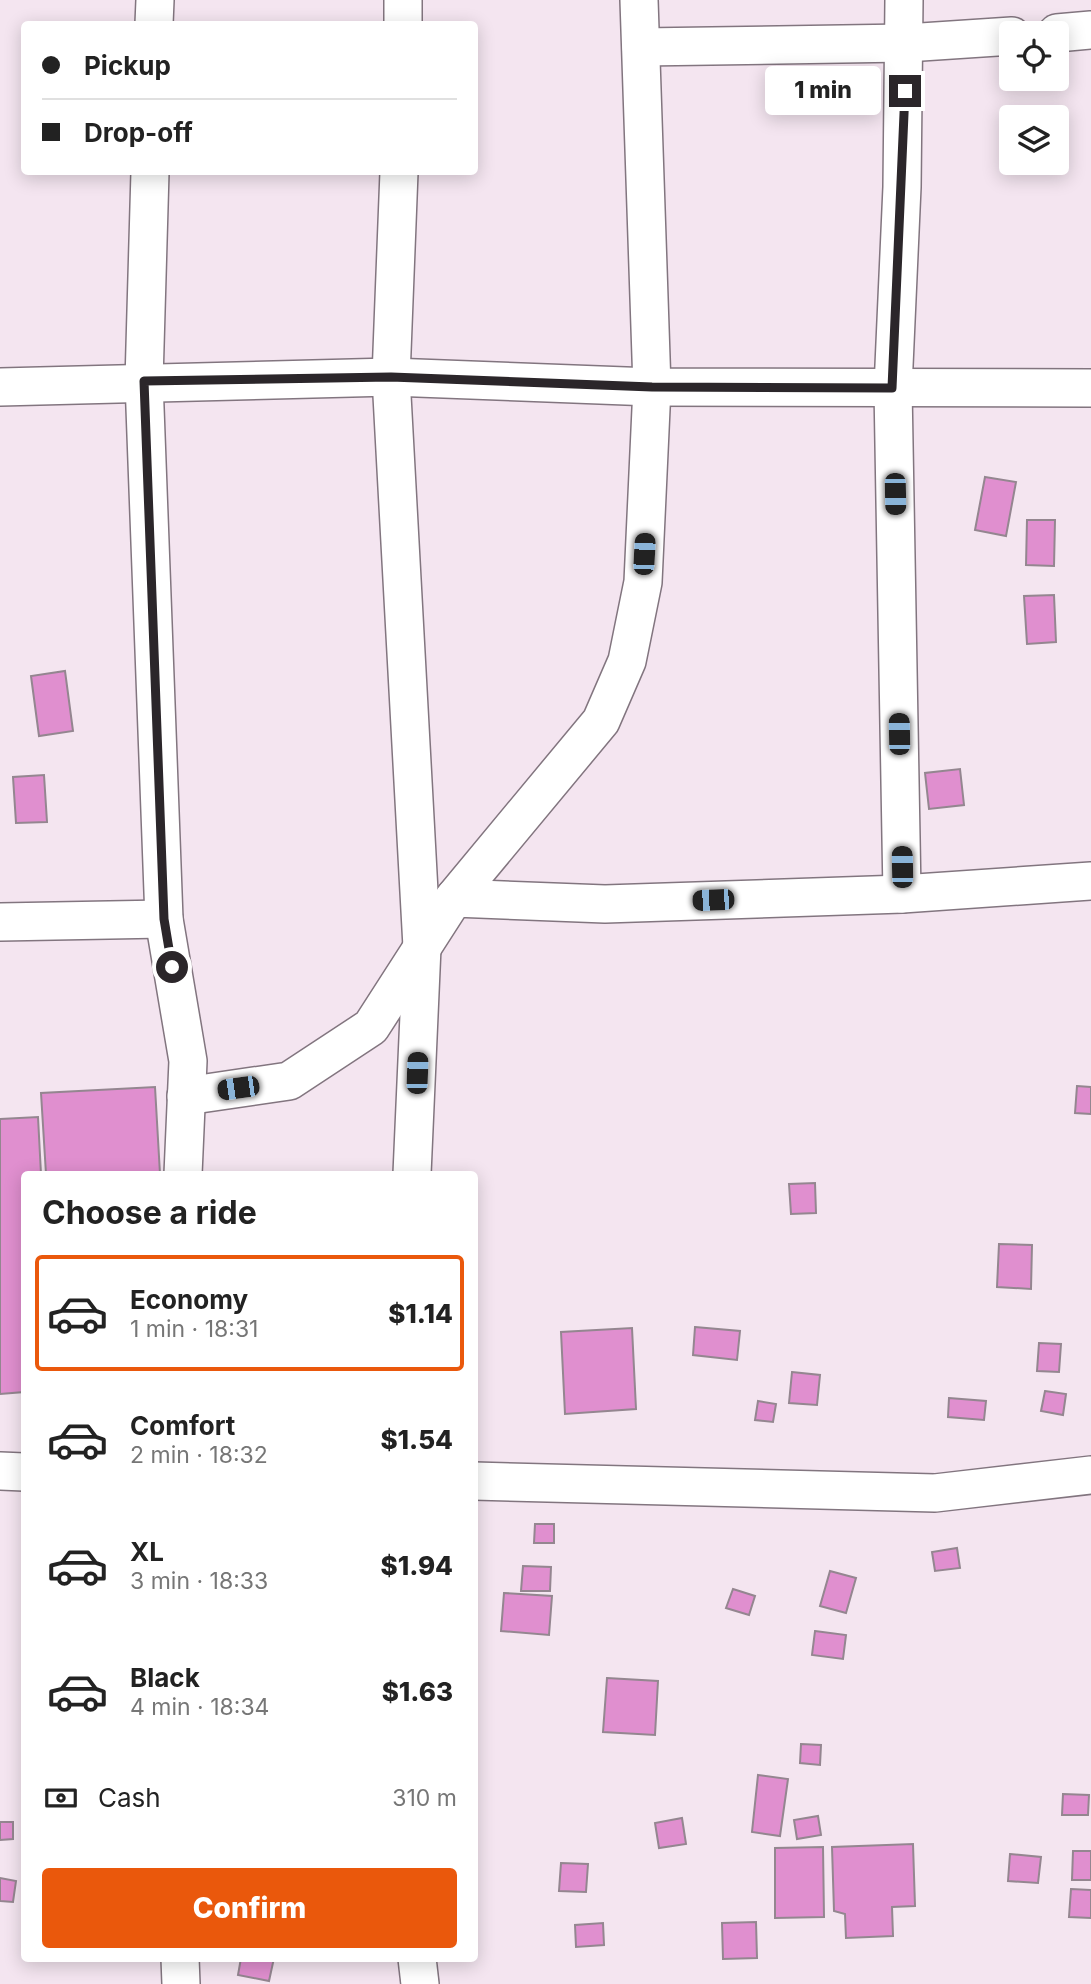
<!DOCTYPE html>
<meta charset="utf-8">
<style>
:root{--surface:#fff;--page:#f6f6f6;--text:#222;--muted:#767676;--line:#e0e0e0;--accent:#ea580c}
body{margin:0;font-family:Inter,sans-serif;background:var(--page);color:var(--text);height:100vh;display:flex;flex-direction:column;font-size:26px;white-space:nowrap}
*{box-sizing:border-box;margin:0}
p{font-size:23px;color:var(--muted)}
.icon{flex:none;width:38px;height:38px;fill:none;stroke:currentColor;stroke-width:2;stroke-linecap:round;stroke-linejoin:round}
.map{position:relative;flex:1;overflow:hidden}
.side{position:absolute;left:21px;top:1171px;width:457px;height:791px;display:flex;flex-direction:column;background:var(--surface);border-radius:7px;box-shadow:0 4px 18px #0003}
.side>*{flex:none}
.guide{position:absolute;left:21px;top:21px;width:457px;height:154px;border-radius:7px;box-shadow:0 4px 18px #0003;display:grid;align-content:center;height:154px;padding:0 21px;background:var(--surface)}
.fabs{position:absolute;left:999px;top:21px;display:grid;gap:14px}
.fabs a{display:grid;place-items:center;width:70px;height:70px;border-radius:7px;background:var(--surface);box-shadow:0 4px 18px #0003;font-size:35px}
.end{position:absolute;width:32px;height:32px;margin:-16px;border:9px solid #2b262a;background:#fff;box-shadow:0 0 0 4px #fff}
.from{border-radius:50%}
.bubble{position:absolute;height:49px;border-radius:7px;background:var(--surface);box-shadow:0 4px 18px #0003;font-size:23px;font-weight:800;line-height:49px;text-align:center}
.car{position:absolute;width:21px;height:42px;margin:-21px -10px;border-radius:9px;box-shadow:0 0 5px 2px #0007;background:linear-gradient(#222 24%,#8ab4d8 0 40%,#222 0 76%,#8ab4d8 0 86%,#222 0)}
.guide b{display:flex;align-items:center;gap:24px;height:66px;font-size:26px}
.guide b+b{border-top:2px solid var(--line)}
.guide i{width:18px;height:18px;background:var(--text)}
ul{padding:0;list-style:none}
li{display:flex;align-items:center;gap:21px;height:116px;margin:0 14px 10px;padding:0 7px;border:4px solid transparent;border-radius:7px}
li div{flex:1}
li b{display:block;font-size:26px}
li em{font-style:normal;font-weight:800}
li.current{border-color:var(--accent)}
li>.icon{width:63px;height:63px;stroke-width:1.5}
h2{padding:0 21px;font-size:32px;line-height:84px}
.pay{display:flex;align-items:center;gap:18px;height:77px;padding:0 21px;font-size:26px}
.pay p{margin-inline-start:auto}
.primary-button{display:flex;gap:14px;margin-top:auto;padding:14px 21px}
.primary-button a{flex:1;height:80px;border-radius:7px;background:var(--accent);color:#fff;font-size:28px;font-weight:800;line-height:80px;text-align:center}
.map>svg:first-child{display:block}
</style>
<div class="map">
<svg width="1091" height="1984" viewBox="0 0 1091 1984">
<rect width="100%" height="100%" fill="#f4e5f0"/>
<g fill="#e08fcf" stroke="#948690" stroke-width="2">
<path d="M 985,477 L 1016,482 L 1006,536 L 975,530 Z"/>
<path d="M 1027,520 L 1055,520 L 1054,566 L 1026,565 Z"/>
<path d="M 1054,595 L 1056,642 L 1027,644 L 1024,596 Z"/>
<path d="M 65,671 L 73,731 L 39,736 L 31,676 Z"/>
<path d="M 960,769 L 964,805 L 929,809 L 925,773 Z"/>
<path d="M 44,775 L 47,822 L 16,823 L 13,777 Z"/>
<path d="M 1077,1086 L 1091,1087 L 1091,1114 L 1075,1113 Z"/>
<path d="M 155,1087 L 160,1174 L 46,1174 L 41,1093 Z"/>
<path d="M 38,1117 L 41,1174 L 24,1174 L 24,1392 L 0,1394 L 0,1119 Z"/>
<path d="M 815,1183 L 816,1213 L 791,1214 L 789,1184 Z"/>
<path d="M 999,1244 L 1032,1245 L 1031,1289 L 997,1287 Z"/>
<path d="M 695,1327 L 740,1331 L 737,1360 L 693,1355 Z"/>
<path d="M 632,1328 L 636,1409 L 565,1414 L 561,1332 Z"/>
<path d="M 1039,1343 L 1061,1344 L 1059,1372 L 1037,1371 Z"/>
<path d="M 792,1372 L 820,1375 L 817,1405 L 789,1403 Z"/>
<path d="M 1045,1391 L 1066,1394 L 1063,1415 L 1041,1411 Z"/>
<path d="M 949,1398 L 986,1401 L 984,1420 L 948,1417 Z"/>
<path d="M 758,1401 L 776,1404 L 773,1422 L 755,1420 Z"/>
<path d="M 535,1524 L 554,1524 L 554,1543 L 534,1543 Z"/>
<path d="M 957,1548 L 960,1568 L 935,1571 L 932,1552 Z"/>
<path d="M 523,1566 L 551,1567 L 550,1591 L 521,1591 Z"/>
<path d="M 830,1571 L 856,1578 L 846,1613 L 820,1606 Z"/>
<path d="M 733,1589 L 755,1596 L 749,1615 L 726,1608 Z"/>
<path d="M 504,1593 L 552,1596 L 549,1635 L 501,1631 Z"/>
<path d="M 815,1631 L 846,1635 L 843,1659 L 812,1655 Z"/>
<path d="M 607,1678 L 658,1681 L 655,1735 L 603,1732 Z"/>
<path d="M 801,1744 L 821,1745 L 820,1765 L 800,1763 Z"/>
<path d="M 758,1775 L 788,1779 L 780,1836 L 752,1832 Z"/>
<path d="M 1063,1794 L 1089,1795 L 1088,1815 L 1062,1815 Z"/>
<path d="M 818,1816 L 821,1835 L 797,1839 L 794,1820 Z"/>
<path d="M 682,1818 L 686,1844 L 659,1848 L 655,1823 Z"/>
<path d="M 0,1822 L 13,1822 L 13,1839 L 0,1840 Z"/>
<path d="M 913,1844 L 915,1906 L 892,1907 L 893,1936 L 846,1938 L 845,1914 L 834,1911 L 832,1847 Z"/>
<path d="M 823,1847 L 824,1917 L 775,1918 L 775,1848 Z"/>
<path d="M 1073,1851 L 1091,1851 L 1091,1880 L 1072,1880 Z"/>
<path d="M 1010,1854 L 1041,1857 L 1038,1883 L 1008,1881 Z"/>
<path d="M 561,1863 L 588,1864 L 586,1892 L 559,1891 Z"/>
<path d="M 0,1878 L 16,1881 L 13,1902 L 0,1901 Z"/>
<path d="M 1071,1889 L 1091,1890 L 1091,1918 L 1069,1917 Z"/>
<path d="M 756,1922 L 757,1958 L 723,1959 L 722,1923 Z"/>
<path d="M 603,1923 L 604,1945 L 576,1947 L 575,1925 Z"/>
<path d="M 241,1958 L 274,1958 L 269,1981 L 238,1975 Z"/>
</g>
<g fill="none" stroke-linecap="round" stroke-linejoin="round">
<g stroke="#82757f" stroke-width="40">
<g id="street">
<path d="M 154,24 L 155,0"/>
<path d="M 403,24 L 403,0"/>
<path d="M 1057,33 L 1091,30"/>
<path d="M 641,47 L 906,43 L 1012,36"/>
<path d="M 150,172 L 144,381 L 164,919 L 188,1061 L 183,1174"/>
<path d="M 399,172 L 391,377 L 422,947 L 412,1174"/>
<path d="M 0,387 L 391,377 L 652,387 L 1091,388"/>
<path d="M 902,894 L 893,388 L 902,187 L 904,0"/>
<path d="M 454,898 L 601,721 L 627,661 L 643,582 L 652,387 L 639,0"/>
<path d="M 0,922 L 164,919"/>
<path d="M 186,1096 L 289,1081 L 371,1027 L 454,898 L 605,904 L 902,894 L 1091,881"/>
<path d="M 0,1471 L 24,1472"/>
<path d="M 474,1481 L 935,1493 L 1091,1475"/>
<path d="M 180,1958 L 181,1984"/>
<path d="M 417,1958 L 420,1984"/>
</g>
</g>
<use href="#street" stroke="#fff" stroke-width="37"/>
</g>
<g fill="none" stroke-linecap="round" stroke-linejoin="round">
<path stroke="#2b262a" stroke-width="9" d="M 172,967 L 164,919 L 144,381 L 391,377 L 652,387 L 892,388 L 905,91"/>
</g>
</svg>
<div class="fabs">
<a><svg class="icon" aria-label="locate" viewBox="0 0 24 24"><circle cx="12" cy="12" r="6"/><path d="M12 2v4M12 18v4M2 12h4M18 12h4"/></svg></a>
<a><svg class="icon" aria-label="layers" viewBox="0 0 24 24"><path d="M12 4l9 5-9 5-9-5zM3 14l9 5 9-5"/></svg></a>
</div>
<i class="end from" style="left:172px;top:967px"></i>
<i class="end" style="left:905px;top:91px"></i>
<div class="bubble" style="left:765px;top:66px;width:116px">1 min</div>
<i class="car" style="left:895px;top:494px;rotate:179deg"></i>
<i class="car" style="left:644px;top:554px;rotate:3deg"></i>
<i class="car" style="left:899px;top:734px;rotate:359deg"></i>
<i class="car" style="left:902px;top:867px;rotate:359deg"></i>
<i class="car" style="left:713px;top:900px;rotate:268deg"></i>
<i class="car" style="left:417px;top:1073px;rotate:2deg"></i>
<i class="car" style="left:238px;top:1088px;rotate:262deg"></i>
<div class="guide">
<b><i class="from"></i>Pickup</b>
<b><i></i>Drop-off</b>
</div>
<section class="side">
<h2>Choose a ride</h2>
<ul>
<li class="current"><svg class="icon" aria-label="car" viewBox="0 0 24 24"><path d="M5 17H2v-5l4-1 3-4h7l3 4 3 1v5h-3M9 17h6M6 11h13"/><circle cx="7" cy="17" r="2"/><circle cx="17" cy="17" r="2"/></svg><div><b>Economy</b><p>1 min · 18:31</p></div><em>$1.14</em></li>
<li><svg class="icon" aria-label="car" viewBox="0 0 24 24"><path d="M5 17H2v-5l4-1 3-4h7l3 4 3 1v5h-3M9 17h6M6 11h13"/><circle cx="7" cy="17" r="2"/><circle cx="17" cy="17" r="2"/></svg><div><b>Comfort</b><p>2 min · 18:32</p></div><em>$1.54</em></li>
<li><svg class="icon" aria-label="car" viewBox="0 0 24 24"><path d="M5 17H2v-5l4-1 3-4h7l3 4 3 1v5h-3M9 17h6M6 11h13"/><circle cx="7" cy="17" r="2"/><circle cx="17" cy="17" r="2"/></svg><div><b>XL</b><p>3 min · 18:33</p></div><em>$1.94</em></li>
<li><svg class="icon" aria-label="car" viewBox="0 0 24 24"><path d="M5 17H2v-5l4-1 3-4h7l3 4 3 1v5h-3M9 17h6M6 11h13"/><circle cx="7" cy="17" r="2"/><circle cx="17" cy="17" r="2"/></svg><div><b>Black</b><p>4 min · 18:34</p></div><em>$1.63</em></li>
</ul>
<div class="pay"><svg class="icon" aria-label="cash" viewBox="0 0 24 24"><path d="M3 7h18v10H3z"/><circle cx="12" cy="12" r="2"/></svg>Cash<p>310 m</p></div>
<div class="primary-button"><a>Confirm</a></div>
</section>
</div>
